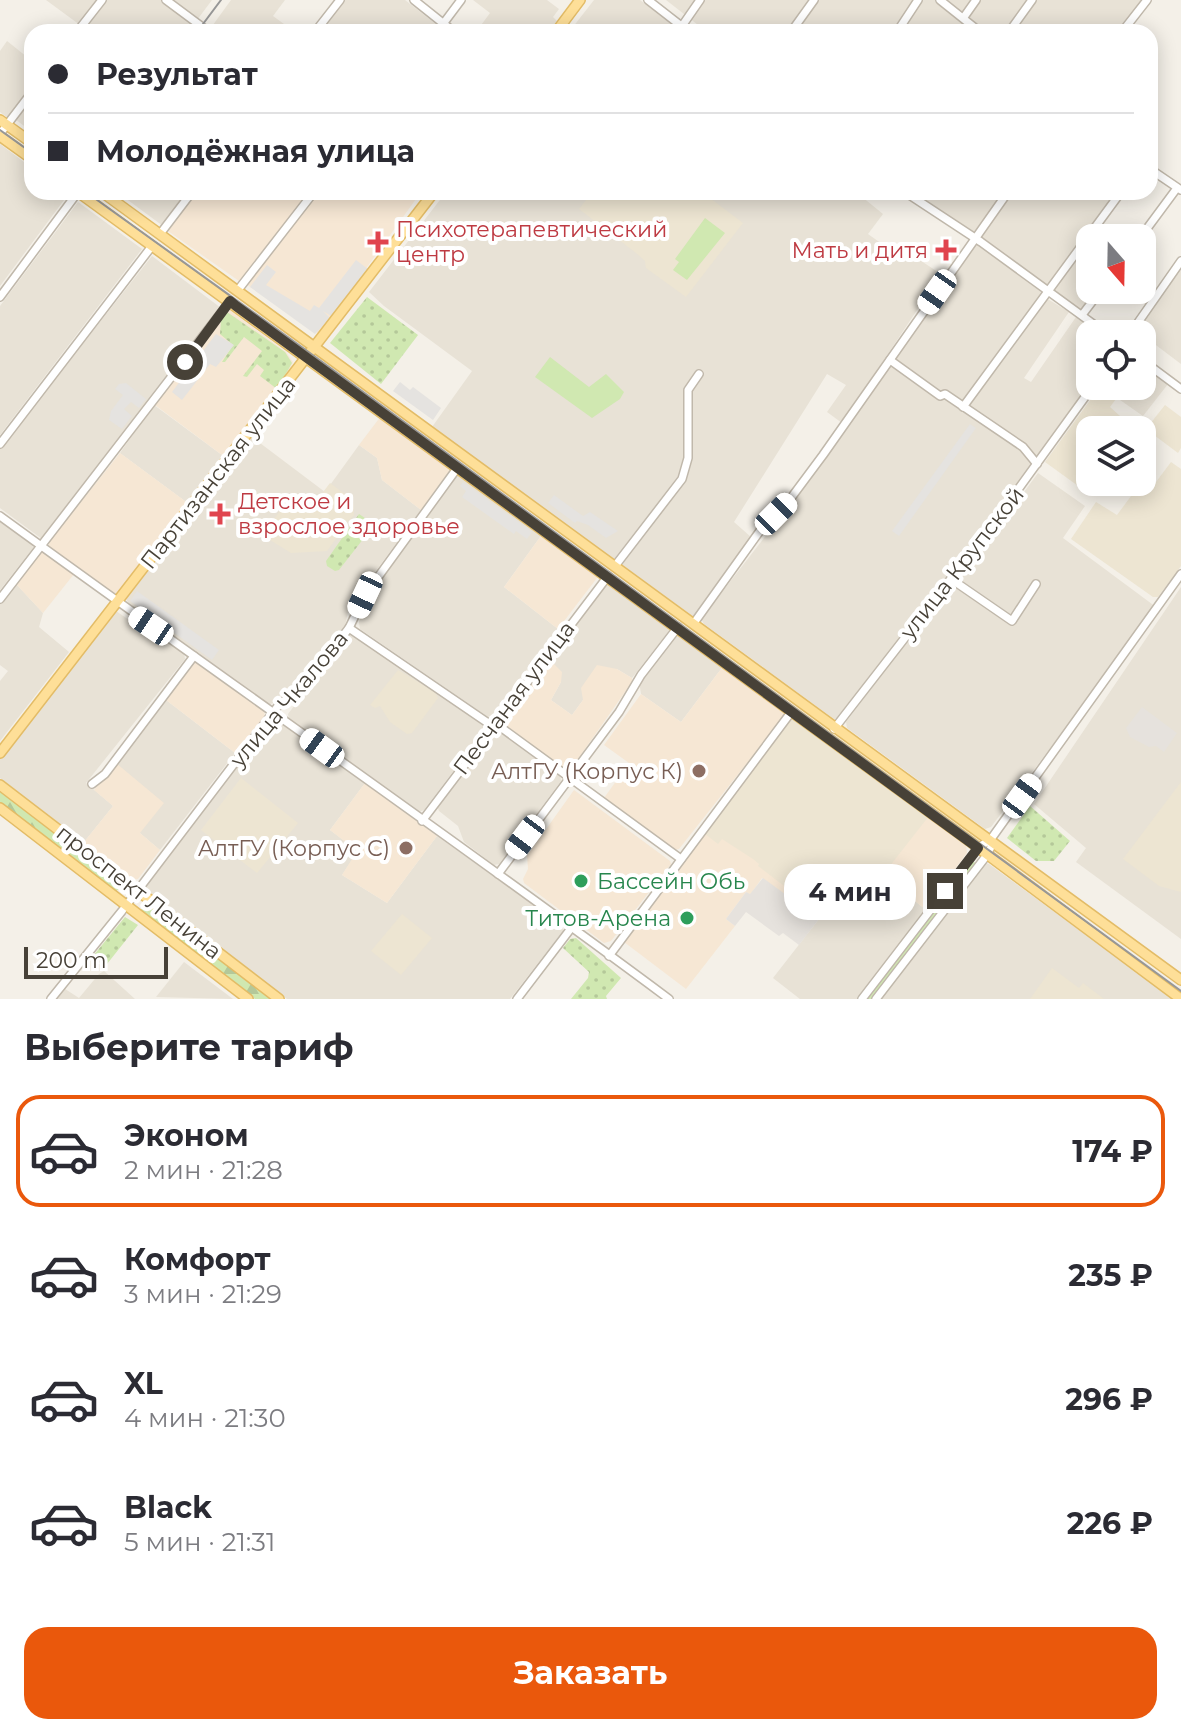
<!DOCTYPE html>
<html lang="ru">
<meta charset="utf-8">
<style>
:root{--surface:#fff;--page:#f2f2f3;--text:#2b2b33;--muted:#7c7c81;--line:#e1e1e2;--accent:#ea580c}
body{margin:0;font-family:Montserrat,sans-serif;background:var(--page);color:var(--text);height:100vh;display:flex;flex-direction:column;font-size:30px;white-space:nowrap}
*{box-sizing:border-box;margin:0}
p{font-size:26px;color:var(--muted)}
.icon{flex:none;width:44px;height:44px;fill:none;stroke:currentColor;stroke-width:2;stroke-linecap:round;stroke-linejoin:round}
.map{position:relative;height:999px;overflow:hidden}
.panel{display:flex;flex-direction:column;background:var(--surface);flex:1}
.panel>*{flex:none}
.banner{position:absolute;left:24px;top:24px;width:1134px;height:176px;border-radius:24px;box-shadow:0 4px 20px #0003;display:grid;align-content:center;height:176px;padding:0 24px;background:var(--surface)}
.needle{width:52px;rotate:160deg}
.controls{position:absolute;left:1076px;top:224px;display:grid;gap:16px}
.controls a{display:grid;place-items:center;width:80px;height:80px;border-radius:16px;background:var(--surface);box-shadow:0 4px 20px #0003;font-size:40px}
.scale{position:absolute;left:24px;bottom:20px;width:144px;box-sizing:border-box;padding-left:8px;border:4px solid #474137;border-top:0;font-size:22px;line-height:28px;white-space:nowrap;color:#474137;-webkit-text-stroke:6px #fff;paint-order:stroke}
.end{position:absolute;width:36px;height:36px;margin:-18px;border:10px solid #474137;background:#fff;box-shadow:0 0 0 4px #fff}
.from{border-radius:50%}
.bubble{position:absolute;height:56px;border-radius:24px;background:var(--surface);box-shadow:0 4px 20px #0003;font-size:26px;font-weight:700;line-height:56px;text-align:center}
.car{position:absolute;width:24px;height:48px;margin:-24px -12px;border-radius:10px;box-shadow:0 0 6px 2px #0007;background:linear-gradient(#fff 24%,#345 0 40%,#fff 0 76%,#345 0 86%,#fff 0)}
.banner b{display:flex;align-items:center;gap:28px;height:76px;font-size:30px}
.banner b+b{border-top:2px solid var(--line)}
.banner i{width:20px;height:20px;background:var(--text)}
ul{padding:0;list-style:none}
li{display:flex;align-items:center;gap:24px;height:112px;margin:0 16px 12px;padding:0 8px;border:4px solid transparent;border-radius:24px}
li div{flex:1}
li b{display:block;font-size:30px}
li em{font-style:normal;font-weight:700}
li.current{border-color:var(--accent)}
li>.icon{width:72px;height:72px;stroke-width:1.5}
h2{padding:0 24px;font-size:36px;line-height:96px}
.action{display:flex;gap:16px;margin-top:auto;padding:16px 24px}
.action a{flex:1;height:92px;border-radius:24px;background:var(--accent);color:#fff;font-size:32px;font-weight:700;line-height:92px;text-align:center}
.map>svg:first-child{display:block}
</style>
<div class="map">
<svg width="1181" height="999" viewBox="0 0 1181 999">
<defs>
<pattern id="forest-firs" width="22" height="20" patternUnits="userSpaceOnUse" patternTransform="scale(2)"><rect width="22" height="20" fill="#d0e8b1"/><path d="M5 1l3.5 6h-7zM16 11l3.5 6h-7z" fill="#b4c899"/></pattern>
<pattern id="park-dots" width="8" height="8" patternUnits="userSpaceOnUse" patternTransform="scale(2)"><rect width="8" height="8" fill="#d0e8b1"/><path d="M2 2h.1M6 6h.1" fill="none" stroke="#b4c899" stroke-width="1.8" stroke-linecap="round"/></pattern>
</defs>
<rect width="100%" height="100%" fill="#f4f0e8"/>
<g fill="#e8e2d6">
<path d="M 46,0 L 212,0 L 188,32 L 75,32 L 80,25 Z"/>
<path d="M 231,0 L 285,0 L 273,16 L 295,32 L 214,32 L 210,29 Z"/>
<path d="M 344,0 L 405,0 L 437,25 L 432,32 L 319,32 Z"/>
<path d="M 473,0 L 547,0 L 559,9 L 553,17 L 557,21 L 548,32 L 476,32 L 490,13 Z"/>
<path d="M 594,0 L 640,0 L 681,32 L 569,32 Z"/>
<path d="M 666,0 L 1143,0 L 1119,32 L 707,32 Z"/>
<path d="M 7,41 L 32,61 L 32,132 L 11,116 L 9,119 L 0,112 L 0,51 Z"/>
<path d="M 0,144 L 32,168 L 32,192 L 65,192 L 67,196 L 0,286 Z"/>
<path d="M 117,192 L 188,192 L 163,226 Z"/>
<path d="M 446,192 L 856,192 L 883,214 L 868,234 L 899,256 L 906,251 L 941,274 L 842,423 L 827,412 L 846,385 L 827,374 L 734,522 L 751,537 L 694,617 L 432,427 L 472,371 L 384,306 L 369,292 Z"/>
<path d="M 910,192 L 1003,192 L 972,235 Z"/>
<path d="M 1010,192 L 1117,192 L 1046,287 L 981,240 L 979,235 Z"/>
<path d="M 78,202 L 142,249 L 0,435 L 0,306 Z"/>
<path d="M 1090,239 L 1090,290 L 1099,290 L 1082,312 L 1053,290 Z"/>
<path d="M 978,243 L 1040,289 L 1041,295 L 1069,312 L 1024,378 L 1031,382 L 1076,317 L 1100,334 L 1090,334 L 1090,386 L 1008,500 L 840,718 L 834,719 L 704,624 L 701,619 L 809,480 L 973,244 Z"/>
<path d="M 152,256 L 221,308 L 42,539 L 0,508 L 0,449 Z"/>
<path d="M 1181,270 L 1181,364 L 1136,330 Z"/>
<path d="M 1142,365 L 1168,384 L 1143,416 L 1100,386 L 1142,386 Z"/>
<path d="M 154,405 L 226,458 L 189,504 L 120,453 Z"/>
<path d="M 252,437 L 325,492 L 359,445 L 377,458 L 382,480 L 421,510 L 349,607 L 345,626 L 304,677 L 281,694 L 273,703 L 268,705 L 129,604 L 126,599 Z"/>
<path d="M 456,473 L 543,533 L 504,587 L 558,629 L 492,715 L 488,717 L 360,629 L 359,622 L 369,592 Z"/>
<path d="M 1038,473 L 1085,506 L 1063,538 L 1156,607 L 991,827 L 985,829 L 847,728 L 846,722 L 957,575 L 961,578 Z"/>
<path d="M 0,519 L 32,542 L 33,548 L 0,590 Z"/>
<path d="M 605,583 L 611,583 L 667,624 L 669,631 L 632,678 L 617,669 L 583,700 L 572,715 L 551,700 L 561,682 L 547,657 Z"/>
<path d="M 16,584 L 43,613 L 39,627 L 69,652 L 0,741 L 0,681 L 8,671 L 0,665 L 0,604 Z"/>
<path d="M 1181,587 L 1181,939 L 1076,862 L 1086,848 L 1034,804 Z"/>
<path d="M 116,611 L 148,633 L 152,630 L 184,653 L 185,659 L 86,783 L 113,806 L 84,842 L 0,778 L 0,756 Z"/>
<path d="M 679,632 L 724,665 L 681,722 L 641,694 L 639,681 L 675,633 Z"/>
<path d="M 353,633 L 484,723 L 485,729 L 424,810 L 419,812 L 289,721 L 288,714 L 349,634 Z"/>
<path d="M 166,700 L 235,753 L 160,850 L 140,833 L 116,763 Z"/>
<path d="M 276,718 L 365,783 L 330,830 L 358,851 L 342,875 L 387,903 L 437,836 L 562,925 L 563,931 L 510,999 L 287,999 L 146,889 L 145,885 L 272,719 Z"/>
<path d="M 499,729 L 560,774 L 561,781 L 499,864 L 494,865 L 464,842 L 458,826 L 439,811 L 437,806 L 493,730 Z"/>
<path d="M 986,863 L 989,864 L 1173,999 L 879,999 Z"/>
<path d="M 883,876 L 925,909 L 858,999 L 800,999 L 773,978 L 819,919 L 802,907 L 815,887 Z"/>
<path d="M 184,962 L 233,999 L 156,997 Z"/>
<path d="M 104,971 L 135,999 L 53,999 L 62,987 L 79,998 L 99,974 Z"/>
</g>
<g fill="#f6e7d4">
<path d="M 197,192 L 309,192 L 239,281 L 168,231 Z"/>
<path d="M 317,192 L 421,192 L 319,334 L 246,284 Z"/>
<path d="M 227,311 L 231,311 L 286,352 L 293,362 L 289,372 L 226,458 L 155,405 Z"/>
<path d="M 381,416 L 449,465 L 450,470 L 421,510 L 382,480 L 377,458 L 359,445 Z"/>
<path d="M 120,453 L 189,504 L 120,594 L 113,595 L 49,547 L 49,542 Z"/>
<path d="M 543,533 L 596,573 L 597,578 L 558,629 L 504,587 Z"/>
<path d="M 39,552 L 44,552 L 74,574 L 43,613 L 16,584 Z"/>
<path d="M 547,657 L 562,672 L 561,682 L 551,700 L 572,715 L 583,700 L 581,688 L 597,665 L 617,669 L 632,678 L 632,682 L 571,769 L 564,769 L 504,724 L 501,718 Z"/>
<path d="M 198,662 L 264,710 L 265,716 L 235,753 L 166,700 L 193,663 Z"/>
<path d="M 724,665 L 785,709 L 785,715 L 679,849 L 674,850 L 604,798 L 629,763 L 604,745 L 641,694 L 681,722 Z"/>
<path d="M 790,716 L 795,716 L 966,845 L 967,853 L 925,909 L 883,876 L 853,913 L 815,887 L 802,907 L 762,878 L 750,895 L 746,892 L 726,919 L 735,926 L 686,989 L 624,942 Z"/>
<path d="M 116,763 L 164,803 L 140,833 L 160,850 L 138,879 L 133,880 L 84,842 L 113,806 L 94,790 Z"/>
<path d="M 365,783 L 437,836 L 387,903 L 342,875 L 357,851 L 330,830 Z"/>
<path d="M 574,790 L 670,861 L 671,864 L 611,941 L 604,943 L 524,883 L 523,879 L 528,869 L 527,856 Z"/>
</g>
<g fill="#e6e2dd">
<path d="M 1142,707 L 1177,733 L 1164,752 L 1156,746 L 1149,747 L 1130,737 L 1126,728 Z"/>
<path d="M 763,878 L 819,919 L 799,945 L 783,933 L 779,936 L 746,912 L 735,926 L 726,919 L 746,892 L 750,894 Z"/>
</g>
<g fill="#ede5d2">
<path d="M 592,192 L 702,192 L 743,223 L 686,297 L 646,268 L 645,261 L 636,253 L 579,209 Z"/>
<path d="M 1099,388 L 1116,399 L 1110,407 L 1120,416 L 1112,426 L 1117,430 L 1090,430 L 1090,477 L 1084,483 L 1094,490 L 1092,496 L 1045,462 Z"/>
<path d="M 1165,405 L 1181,417 L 1181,448 L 1178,453 L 1146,429 Z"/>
<path d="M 1171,462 L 1181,469 L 1181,566 L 1158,597 L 1153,597 L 1071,539 L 1096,502 L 1117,515 L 1137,488 L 1147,494 Z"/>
<path d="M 330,483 L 353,500 L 354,515 L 337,534 L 338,536 L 327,551 L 291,553 L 262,535 L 294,492 L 307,502 L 317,500 Z"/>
<path d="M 398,670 L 435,692 L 438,698 L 412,733 L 407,734 L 390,722 L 380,706 L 375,708 L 370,705 Z"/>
<path d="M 790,716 L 795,716 L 929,816 L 853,913 L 816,887 L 805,902 L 758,866 L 759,864 L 753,859 L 722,839 L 718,844 L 705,834 Z"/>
<path d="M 241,778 L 298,823 L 257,873 L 201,830 Z"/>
<path d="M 1181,782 L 1181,892 L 1159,886 L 1123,859 Z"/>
<path d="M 402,914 L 432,938 L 401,975 L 371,951 Z"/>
<path d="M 1052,968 L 1079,988 L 1083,983 L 1104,999 L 1030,999 Z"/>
</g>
<g fill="#d0e8b1">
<path d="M 705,218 L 725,233 L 687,280 L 673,270 L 679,262 L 675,259 Z"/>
<path d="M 550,357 L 589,387 L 606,374 L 624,392 L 620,399 L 592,418 L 535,377 Z"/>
<path d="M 972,861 L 977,864 L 871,999 L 865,999 Z"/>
</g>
<g fill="url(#forest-firs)">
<path d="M 0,788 L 122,884 L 116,892 L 0,802 Z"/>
<path d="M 147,902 L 273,999 L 255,999 L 140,911 Z"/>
</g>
<g fill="url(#park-dots)">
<path d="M 367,297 L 418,335 L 381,384 L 330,343 Z"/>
<path d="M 227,312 L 285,352 L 292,363 L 277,389 L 260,376 L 264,370 L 257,364 L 247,377 L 243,376 L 262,351 L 244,337 L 225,362 L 222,362 L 233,345 L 220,334 L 221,320 Z"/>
<path d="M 359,514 L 365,518 L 363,522 L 371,529 L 339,570 L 335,571 L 327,566 L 326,561 Z"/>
<path d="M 1030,806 L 1070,841 L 1054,861 L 1036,861 L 1007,838 Z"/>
<path d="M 125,917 L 138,925 L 107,964 L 100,959 L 98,961 L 93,956 Z"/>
<path d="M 576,938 L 621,978 L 606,996 L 607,999 L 571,999 L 588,978 L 589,972 L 563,948 L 570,939 Z"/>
</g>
<g fill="#e5e3e0">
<path d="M 356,260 L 368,269 L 331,316 L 323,311 L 330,318 L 315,334 L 250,287 L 267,265 L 276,272 L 266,285 L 310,311 L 314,305 L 319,308 Z"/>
<path d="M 216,334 L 234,345 L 216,367 L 210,364 L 182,400 L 172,392 Z"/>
<path d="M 400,382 L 410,390 L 413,387 L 441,408 L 433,420 L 393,391 Z"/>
<path d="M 126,383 L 146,399 L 139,408 L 131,402 L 124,409 L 132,416 L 122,429 L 109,420 L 111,411 L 123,395 L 115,389 L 119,384 Z"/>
<path d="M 970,424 L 976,428 L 899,536 L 892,531 Z"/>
<path d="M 463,482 L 532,532 L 527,539 L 516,531 L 514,534 L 462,497 L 466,491 L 460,486 Z"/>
<path d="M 554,495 L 583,516 L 590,512 L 618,531 L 606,538 L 588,525 L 577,521 L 575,523 L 548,503 Z"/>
<path d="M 137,591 L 219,650 L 212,660 L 130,601 Z"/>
</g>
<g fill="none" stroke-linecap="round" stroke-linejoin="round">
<g stroke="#c0b8ab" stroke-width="10">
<g id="minor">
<path d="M 166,0 L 209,32"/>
<path d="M 414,0 L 454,32"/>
<path d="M 648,0 L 689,32"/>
<path d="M 940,0 L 980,32"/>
<path d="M 964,17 L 976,0"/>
<path d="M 682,26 L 700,0"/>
<path d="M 77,32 L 102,0"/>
<path d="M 315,32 L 340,0"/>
<path d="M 437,32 L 461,0"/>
<path d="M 791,32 L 814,0"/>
<path d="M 897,32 L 918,0"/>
<path d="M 1009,32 L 1032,0"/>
<path d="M 1122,32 L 1147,0"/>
<path d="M 0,134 L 32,92"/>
<path d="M 1150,169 L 1181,190"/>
<path d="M 905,192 L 981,242 L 1107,334"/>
<path d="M 160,234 L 192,192"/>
<path d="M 1140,238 L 1177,188"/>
<path d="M 238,290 L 314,192"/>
<path d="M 0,297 L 78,192"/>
<path d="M 1082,315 L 1101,290"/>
<path d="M 1130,334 L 1181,261"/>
<path d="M 890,360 L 940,396 L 945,394 L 1023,447 L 1037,464"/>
<path d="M 1142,360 L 1181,389"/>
<path d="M 963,407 L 1121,192"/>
<path d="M 0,444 L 152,246"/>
<path d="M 0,516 C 222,678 449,835 669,999"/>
<path d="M 615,566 L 682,479 L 688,458 L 688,390 L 699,374"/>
<path d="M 951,579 L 1012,621 L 1036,584"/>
<path d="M 0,599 L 230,301"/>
<path d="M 694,623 L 762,528 L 788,502 L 823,455 L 1008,192"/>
<path d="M 349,628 L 488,723 L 499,726 L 681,859"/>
<path d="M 834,729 L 988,531 L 1093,386"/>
<path d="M 92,784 L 105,774 L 194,656"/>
<path d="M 422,821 L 608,576"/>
<path d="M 498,874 L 619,712 L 641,675 L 678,627"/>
<path d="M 609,956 L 792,711"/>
<path d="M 51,999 L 122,911 L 278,706 L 308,681 L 349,628 L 365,595 L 458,467"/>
<path d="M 517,999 L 572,927"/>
<path d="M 862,999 L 978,848 L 991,839 L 1181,574"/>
<path d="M 876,999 L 987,855 L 991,847 L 991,840"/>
</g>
</g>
<g stroke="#e3bc67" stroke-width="12">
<g id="major">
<path d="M 556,32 L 580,0"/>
<path d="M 0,120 L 32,143"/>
<path d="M 0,136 L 32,159"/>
<path d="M 78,192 L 968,840 L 1181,999"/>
<path d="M 102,192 L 1181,980"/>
<path d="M 0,753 L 434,192"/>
<path d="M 0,785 L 279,999"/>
<path d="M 0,808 L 248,999"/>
</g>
</g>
<use href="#minor" stroke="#fff" stroke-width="7"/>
<use href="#major" stroke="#fedf98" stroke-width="9"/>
<g stroke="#979797" stroke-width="2">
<path d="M 197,32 L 221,0"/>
<path d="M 0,130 L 32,153"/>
<path d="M 86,192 L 310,353 L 1181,991"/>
</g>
</g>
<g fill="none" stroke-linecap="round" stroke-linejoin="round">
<path stroke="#474137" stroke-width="10" d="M 185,362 L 230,301 L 236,306 L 978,848 L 945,891"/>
</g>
<g fill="#e0444e" stroke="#fff" stroke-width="3">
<path d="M374 230h8v8h8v8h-8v8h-8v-8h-8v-8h8z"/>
<path d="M942 238h8v8h8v8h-8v8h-8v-8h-8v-8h8z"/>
<path d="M216 502h8v8h8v8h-8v8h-8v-8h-8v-8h8z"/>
</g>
<g fill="#8d6e63" stroke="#fff" stroke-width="3">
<circle cx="699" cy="771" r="8"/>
<circle cx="406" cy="848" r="8"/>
</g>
<g fill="#2e9e5b" stroke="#fff" stroke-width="3">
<circle cx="581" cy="881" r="8"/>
<circle cx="687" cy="918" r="8"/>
</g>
<g text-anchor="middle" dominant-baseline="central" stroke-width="8" stroke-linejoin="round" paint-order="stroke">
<g font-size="22" fill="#be3a42" stroke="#fff" text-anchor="start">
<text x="396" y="229">Психотерапевтический<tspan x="396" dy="25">центр</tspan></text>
<text x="928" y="250" text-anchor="end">Мать и дитя</text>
<text x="238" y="501">Детское и<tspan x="238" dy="25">взрослое здоровье</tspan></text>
</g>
<g font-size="22" fill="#474137" stroke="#fff">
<text transform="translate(218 473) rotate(-52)">Партизанская улица</text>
<text transform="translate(962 563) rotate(-52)">улица Крупской</text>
<text transform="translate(514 698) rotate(-53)">Песчаная улица</text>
<text transform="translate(289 699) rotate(-50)">улица Чкалова</text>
<text transform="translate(139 892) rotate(38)">проспект Ленина</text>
</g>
<g font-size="22" fill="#785e54" stroke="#fff" text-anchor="end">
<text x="683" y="771">АлтГУ (Корпус К)</text>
<text x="390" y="848">АлтГУ (Корпус С)</text>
</g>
<g font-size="22" fill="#27864d" stroke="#fff" text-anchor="start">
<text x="597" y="881">Бассейн Обь</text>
<text x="671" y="918" text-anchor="end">Титов-Арена</text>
</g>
</g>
</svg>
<div class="controls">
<a><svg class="needle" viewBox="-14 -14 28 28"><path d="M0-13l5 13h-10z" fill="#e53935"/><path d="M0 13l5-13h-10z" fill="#7c7c81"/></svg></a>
<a><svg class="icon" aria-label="locate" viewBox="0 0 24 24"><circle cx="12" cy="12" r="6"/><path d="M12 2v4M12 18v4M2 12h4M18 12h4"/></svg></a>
<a><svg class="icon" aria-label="layers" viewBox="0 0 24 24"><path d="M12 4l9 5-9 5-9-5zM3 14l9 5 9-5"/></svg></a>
</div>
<div class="scale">200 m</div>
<i class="end from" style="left:185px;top:362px"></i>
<i class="end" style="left:945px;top:891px"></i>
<div class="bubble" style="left:784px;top:864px;width:132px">4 мин</div>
<i class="car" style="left:937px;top:292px;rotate:215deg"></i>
<i class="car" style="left:776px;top:514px;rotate:45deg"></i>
<i class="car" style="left:365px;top:595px;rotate:205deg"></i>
<i class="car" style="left:151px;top:626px;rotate:304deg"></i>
<i class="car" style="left:322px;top:748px;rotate:306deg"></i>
<i class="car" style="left:1022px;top:796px;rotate:36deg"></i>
<i class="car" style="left:525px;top:837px;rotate:217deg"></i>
<div class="banner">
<b><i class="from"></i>Результат</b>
<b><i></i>Молодёжная улица</b>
</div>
</div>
<section class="panel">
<h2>Выберите тариф</h2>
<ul>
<li class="current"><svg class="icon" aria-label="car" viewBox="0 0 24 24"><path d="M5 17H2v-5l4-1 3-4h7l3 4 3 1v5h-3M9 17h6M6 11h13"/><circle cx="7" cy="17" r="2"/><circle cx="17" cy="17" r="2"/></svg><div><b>Эконом</b><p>2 мин · 21:28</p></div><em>174 ₽</em></li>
<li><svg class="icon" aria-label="car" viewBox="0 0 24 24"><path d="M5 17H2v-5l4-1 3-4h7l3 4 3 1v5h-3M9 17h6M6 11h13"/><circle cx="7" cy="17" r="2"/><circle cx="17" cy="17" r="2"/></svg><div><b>Комфорт</b><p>3 мин · 21:29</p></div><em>235 ₽</em></li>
<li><svg class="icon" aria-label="car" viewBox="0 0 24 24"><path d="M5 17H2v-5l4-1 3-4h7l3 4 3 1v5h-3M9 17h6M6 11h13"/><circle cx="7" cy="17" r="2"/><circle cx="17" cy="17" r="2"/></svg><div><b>XL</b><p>4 мин · 21:30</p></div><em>296 ₽</em></li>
<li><svg class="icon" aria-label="car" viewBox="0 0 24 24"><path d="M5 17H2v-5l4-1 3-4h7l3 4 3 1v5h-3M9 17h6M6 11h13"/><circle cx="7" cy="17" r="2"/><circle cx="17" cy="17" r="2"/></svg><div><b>Black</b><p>5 мин · 21:31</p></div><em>226 ₽</em></li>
</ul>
<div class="action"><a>Заказать</a></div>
</section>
